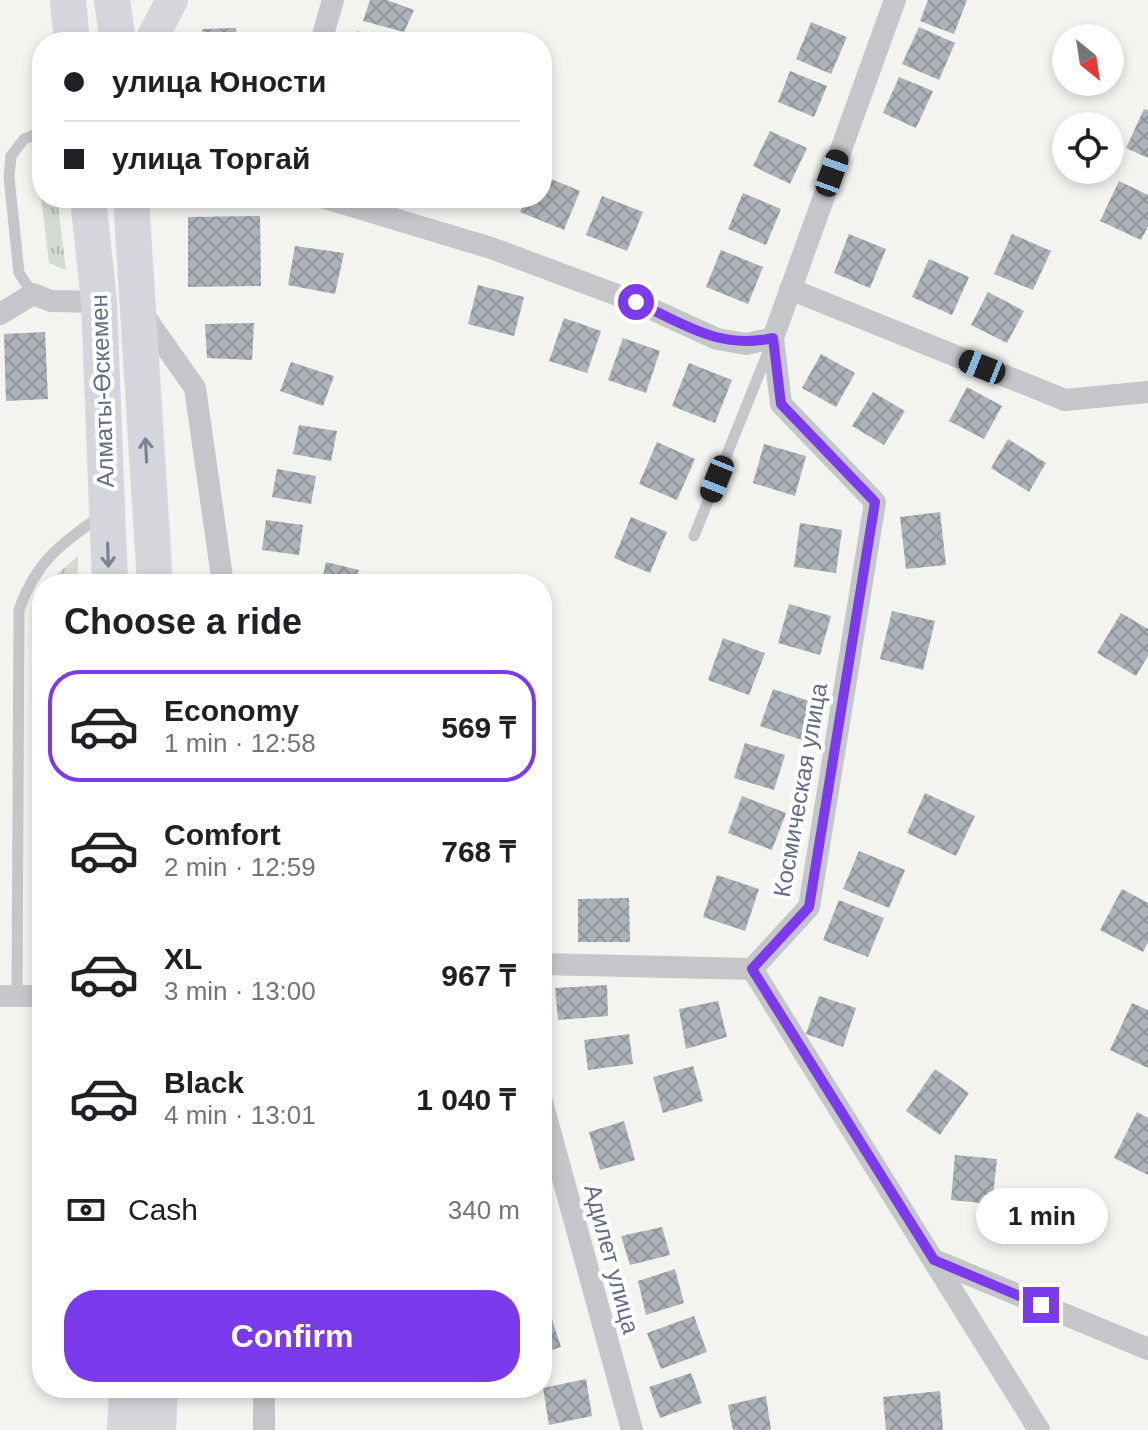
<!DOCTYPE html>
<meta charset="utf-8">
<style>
:root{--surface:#fff;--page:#f6f6f6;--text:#202124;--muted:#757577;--line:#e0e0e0;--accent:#7c3aed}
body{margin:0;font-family:Helvetica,sans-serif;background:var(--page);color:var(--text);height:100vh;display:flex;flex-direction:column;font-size:30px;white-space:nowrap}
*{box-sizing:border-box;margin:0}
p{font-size:26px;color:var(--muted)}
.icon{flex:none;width:44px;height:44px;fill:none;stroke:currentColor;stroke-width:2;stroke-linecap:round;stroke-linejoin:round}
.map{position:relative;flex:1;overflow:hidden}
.panel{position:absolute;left:32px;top:574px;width:520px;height:824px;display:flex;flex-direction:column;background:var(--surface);border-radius:32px;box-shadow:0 4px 12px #0003}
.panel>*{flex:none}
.hud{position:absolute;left:32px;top:32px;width:520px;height:176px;border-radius:32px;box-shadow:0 4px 12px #0003;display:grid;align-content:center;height:176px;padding:0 32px;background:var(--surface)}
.needle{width:52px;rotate:150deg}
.controls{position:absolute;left:1052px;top:24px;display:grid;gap:16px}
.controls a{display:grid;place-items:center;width:72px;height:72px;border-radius:50%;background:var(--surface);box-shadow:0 4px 12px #0003;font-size:40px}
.end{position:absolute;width:36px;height:36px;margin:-18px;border:10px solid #7c3aed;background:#fff;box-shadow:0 0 0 4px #fff}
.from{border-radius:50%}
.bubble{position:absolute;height:56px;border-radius:28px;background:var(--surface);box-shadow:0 4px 12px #0003;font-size:26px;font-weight:600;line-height:56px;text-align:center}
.car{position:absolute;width:24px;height:48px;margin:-24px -12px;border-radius:10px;box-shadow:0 0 6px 2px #0007;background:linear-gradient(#222 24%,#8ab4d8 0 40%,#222 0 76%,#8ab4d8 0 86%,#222 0)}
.hud b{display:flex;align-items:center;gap:28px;height:76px;font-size:30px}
.hud b+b{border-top:2px solid var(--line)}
.hud i{width:20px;height:20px;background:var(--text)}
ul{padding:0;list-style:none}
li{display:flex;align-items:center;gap:24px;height:112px;margin:0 16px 12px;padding:0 16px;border:4px solid transparent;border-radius:32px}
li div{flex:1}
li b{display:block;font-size:30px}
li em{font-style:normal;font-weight:600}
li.on{border-color:var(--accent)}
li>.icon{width:72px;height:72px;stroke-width:1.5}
h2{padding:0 32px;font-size:36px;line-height:96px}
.pay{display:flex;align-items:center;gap:20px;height:88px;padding:0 32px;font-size:30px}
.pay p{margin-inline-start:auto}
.button{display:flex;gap:16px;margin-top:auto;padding:16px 32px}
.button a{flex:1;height:92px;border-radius:32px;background:var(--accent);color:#fff;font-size:32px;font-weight:600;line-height:92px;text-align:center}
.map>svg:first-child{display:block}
</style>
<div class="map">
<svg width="1148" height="1430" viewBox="0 0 1148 1430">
<defs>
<pattern id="grass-tufts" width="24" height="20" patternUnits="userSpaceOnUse" patternTransform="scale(2)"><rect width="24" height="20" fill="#d3dbd1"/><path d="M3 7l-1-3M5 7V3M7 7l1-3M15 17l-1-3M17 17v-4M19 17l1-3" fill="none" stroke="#afb6af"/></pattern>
<pattern id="building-cross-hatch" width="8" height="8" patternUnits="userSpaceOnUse" patternTransform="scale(2)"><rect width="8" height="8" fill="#adb2b9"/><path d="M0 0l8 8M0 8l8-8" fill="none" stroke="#90959c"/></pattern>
</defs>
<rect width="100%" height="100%" fill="#f3f4f0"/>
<g fill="url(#grass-tufts)">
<path d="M 42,155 L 42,198 L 57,198 L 66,270 L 49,263 L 36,157 Z"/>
<path d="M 78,556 L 78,584 L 46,584 Z"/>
</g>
<g fill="url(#building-cross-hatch)">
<path d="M 370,0 L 387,0 L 414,10 L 404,32 L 363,21 Z"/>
<path d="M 928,0 L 967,0 L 954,34 L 920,21 Z"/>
<path d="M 811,22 L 847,37 L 831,74 L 796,59 Z"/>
<path d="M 919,27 L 955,43 L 939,80 L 902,64 Z"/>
<path d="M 236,28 L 237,42 L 202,42 L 202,29 Z"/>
<path d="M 357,31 L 389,41 L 389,42 L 353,42 Z"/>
<path d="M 790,71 L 827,86 L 814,117 L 778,102 Z"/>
<path d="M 899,77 L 933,91 L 916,128 L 883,113 Z"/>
<path d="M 1144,109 L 1148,110 L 1148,158 L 1126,148 Z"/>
<path d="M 770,131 L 807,148 L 790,184 L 753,166 Z"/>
<path d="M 542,175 L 580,191 L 564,230 L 520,212 L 526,198 L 542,198 Z"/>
<path d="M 1119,181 L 1148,195 L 1148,226 L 1141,240 L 1100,221 Z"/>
<path d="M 743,193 L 781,209 L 766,245 L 728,229 Z"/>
<path d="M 602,196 L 643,212 L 627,251 L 586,235 Z"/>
<path d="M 260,216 L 261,286 L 188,287 L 188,217 Z"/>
<path d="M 849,234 L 886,249 L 870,288 L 834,273 Z"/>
<path d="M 1012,234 L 1051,251 L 1033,290 L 994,274 Z"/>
<path d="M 295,246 L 344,253 L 335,294 L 288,285 Z"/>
<path d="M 721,250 L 763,267 L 748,304 L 706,287 Z"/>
<path d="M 929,259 L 969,277 L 952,315 L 912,297 Z"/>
<path d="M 478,285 L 524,297 L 514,336 L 468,324 Z"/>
<path d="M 988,292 L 1024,311 L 1007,343 L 971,325 Z"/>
<path d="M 564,318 L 601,331 L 587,373 L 549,361 Z"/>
<path d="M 254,323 L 252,360 L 207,358 L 205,324 Z"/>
<path d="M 45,332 L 48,399 L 6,401 L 4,334 Z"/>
<path d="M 623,338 L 660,351 L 646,393 L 608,380 Z"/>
<path d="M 821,354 L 855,373 L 836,407 L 802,388 Z"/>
<path d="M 291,362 L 334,376 L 323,406 L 280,391 Z"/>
<path d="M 689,363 L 732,380 L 715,423 L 672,406 Z"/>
<path d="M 967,387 L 1002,406 L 984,439 L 949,421 Z"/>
<path d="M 873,392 L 905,411 L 884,445 L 852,426 Z"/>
<path d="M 299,425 L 337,431 L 331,461 L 293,454 Z"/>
<path d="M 1008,439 L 1046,463 L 1029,492 L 991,468 Z"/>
<path d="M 657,442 L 695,459 L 677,500 L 639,484 Z"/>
<path d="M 764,444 L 806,456 L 795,496 L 753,483 Z"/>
<path d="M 277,469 L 316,476 L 311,504 L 272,497 Z"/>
<path d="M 940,512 L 946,565 L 906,569 L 900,517 Z"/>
<path d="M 631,517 L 667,532 L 650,573 L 614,558 Z"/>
<path d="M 266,520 L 303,525 L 299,555 L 262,550 Z"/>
<path d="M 800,523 L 842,530 L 836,573 L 794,567 Z"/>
<path d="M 326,562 L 359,570 L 355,584 L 321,584 Z"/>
<path d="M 789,604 L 831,616 L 820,655 L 778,643 Z"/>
<path d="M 892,611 L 935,621 L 923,670 L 880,659 Z"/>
<path d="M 1121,613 L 1148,629 L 1148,656 L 1136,676 L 1097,653 Z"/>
<path d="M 723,638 L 765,653 L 749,695 L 708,680 Z"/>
<path d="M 773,689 L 818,704 L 805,741 L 760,726 Z"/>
<path d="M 745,743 L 785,755 L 774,790 L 734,778 Z"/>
<path d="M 925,793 L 975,816 L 956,856 L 907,833 Z"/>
<path d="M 742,796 L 786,813 L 772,850 L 728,833 Z"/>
<path d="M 859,851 L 905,870 L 889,908 L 843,889 Z"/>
<path d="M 717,875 L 759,889 L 745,931 L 703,917 Z"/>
<path d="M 1122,889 L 1148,903 L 1148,942 L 1143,952 L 1100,930 Z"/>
<path d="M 629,898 L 630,942 L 578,942 L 578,899 Z"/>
<path d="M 839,900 L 884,918 L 868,957 L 823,940 Z"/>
<path d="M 607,985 L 608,1016 L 558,1020 L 555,988 Z"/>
<path d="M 819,996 L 856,1008 L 843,1047 L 806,1034 Z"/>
<path d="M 718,1001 L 727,1037 L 686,1049 L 679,1009 Z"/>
<path d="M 1132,1003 L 1148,1010 L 1148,1068 L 1110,1050 Z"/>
<path d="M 629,1034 L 633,1064 L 588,1070 L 584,1040 Z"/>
<path d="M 693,1066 L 703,1101 L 663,1113 L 653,1077 Z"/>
<path d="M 935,1069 L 969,1093 L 940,1135 L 906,1111 Z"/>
<path d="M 1137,1112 L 1148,1118 L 1148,1175 L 1114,1158 Z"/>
<path d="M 624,1121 L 635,1160 L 600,1170 L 589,1132 Z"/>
<path d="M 955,1155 L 997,1159 L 992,1204 L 951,1200 Z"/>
<path d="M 662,1227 L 670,1255 L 630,1265 L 621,1236 Z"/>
<path d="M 675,1269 L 684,1303 L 646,1315 L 638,1281 Z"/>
<path d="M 551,1316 L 561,1347 L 542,1353 L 542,1319 Z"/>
<path d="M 694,1316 L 707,1352 L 661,1369 L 647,1333 Z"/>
<path d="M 691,1373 L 702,1403 L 660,1418 L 649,1387 Z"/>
<path d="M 586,1379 L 592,1416 L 549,1425 L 543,1388 Z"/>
<path d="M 940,1391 L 943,1430 L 886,1430 L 883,1397 Z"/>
<path d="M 766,1396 L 771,1430 L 733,1430 L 728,1405 Z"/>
</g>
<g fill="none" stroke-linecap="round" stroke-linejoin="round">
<g stroke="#c4c6ca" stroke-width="11">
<path d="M 33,294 L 19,273 L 9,177 L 11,156 L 24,139 L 42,132"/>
<path d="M 694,536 L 770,347"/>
<path d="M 17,996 L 19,610 C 36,561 61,544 102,515"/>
</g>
<g stroke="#c4c6ca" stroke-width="22">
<path d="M 321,42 L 333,0"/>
<path d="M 325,198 L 491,248 L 636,302 L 717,339 L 746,344 L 773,338 L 895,0"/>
<path d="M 790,289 L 1065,400 L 1148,392"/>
<path d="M 140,310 L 195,388 L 223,584"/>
<path d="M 0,314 L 33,294 L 51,301 L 99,302"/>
<path d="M 542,964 L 752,969"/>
<path d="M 752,969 L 809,907 L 875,502 L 781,404 L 773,338"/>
<path d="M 752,969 L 1039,1430"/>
<path d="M 0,996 L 42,996"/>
<path d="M 542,1102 L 632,1430"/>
<path d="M 934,1260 L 1148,1349"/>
<path d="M 264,1388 L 264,1430"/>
</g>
<path stroke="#d4d6dc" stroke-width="32" d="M 150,42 L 172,0"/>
<g stroke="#d4d6dc" stroke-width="36">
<path d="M 68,0 L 72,42"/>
<path d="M 112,0 L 118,42"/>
<path d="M 88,198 L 99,302 L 110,584"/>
<path d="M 131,198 L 155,584"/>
<path d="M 125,1430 L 127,1388"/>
<path d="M 158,1430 L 160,1388"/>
</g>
</g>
<defs><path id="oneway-shaft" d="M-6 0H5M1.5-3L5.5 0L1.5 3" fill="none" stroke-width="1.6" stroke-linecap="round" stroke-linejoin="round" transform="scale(2)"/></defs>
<g stroke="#7a8394">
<use href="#oneway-shaft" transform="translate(146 450) rotate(-93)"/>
<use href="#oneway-shaft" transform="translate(108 555) rotate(88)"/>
</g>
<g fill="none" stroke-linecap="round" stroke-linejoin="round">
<path stroke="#7c3aed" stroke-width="10" d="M 636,302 C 684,324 719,350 773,338 L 781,404 L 875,502 L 809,907 L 752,969 L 934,1260 L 1041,1305"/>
</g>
<g text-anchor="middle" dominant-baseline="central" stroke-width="8" stroke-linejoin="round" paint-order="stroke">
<g font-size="24" fill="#636e82" stroke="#fff">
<text transform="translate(102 391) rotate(-92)">Алматы-Өскемен</text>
<text transform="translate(800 790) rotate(-80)">Космическая улица</text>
<text transform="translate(612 1259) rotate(75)">Адилет улица</text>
</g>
</g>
</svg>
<div class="controls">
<a><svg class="needle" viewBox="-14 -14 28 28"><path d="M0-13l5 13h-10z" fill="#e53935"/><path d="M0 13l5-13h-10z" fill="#757577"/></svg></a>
<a><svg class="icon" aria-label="locate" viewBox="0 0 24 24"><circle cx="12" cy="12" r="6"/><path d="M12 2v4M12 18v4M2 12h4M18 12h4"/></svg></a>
</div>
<i class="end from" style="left:636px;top:302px"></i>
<i class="end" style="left:1041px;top:1305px"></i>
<div class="bubble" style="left:976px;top:1188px;width:132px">1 min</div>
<i class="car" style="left:832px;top:173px;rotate:20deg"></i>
<i class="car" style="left:982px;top:367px;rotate:292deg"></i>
<i class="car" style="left:717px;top:479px;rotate:202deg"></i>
<div class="hud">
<b><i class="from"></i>улица Юности</b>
<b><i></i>улица Торгай</b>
</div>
<section class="panel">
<h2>Choose a ride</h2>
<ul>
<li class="on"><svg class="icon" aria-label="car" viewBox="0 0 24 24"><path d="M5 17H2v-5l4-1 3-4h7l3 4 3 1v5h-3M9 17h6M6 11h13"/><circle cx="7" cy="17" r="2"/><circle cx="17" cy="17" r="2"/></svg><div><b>Economy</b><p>1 min · 12:58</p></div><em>569 ₸</em></li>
<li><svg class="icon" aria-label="car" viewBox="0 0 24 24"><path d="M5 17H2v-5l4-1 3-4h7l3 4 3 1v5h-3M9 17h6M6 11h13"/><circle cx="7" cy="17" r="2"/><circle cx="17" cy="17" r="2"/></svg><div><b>Comfort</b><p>2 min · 12:59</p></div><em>768 ₸</em></li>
<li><svg class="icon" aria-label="car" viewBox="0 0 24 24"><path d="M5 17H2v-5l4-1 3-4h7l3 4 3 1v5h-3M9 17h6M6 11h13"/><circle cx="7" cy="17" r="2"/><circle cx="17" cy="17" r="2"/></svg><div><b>XL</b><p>3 min · 13:00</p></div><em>967 ₸</em></li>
<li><svg class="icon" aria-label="car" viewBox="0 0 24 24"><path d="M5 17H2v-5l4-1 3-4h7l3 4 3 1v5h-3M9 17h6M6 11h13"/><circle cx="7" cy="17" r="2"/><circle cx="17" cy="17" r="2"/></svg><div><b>Black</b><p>4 min · 13:01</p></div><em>1 040 ₸</em></li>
</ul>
<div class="pay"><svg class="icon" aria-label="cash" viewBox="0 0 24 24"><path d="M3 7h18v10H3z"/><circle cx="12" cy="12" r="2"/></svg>Cash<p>340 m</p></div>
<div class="button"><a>Confirm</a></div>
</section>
</div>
